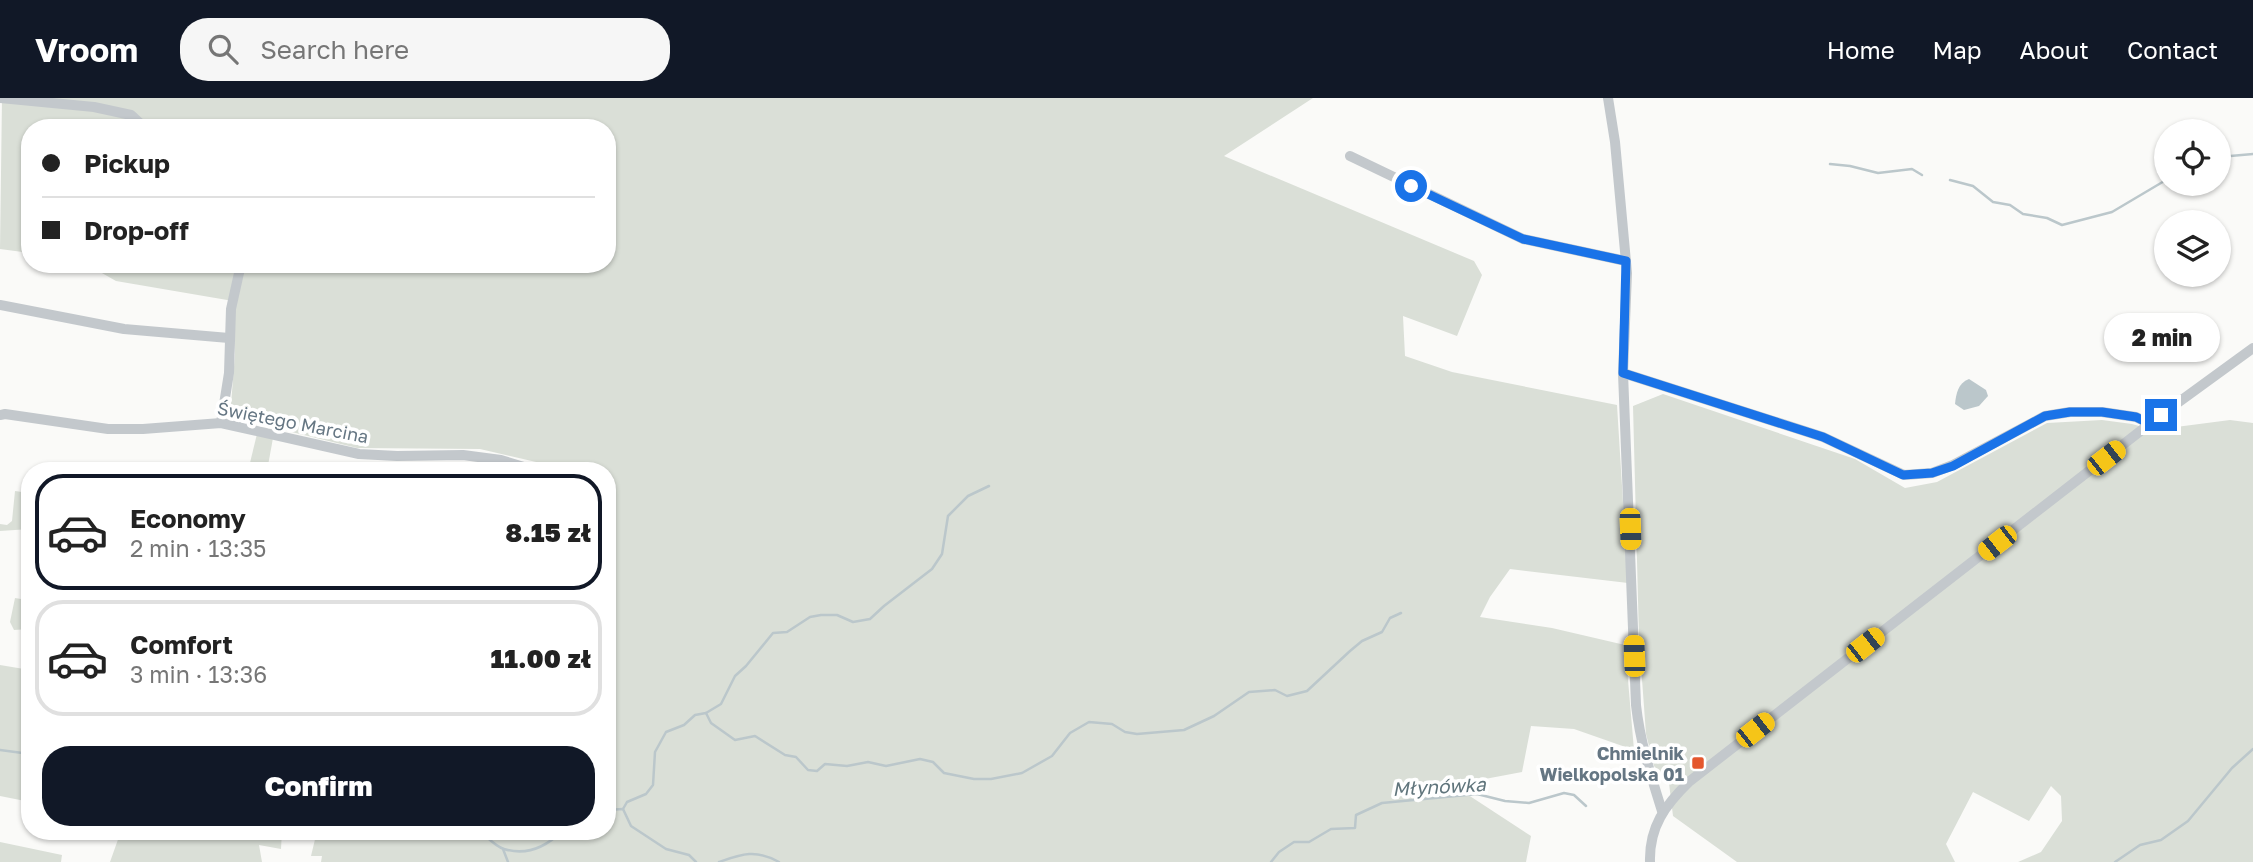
<!DOCTYPE html>
<meta charset="utf-8">
<style>
:root{--surface:#fff;--page:#f6f6f6;--text:#222;--muted:#767676;--line:#e0e0e0;--accent:#111827}
body{margin:0;font-family:"Golos Text",sans-serif;background:var(--page);color:var(--text);height:100vh;display:flex;flex-direction:column;font-size:26px;white-space:nowrap}
*{box-sizing:border-box;margin:0}
p{font-size:23px;color:var(--muted)}
.icon{flex:none;width:38px;height:38px;fill:none;stroke:currentColor;stroke-width:2;stroke-linecap:round;stroke-linejoin:round}
.map{position:relative;flex:1;overflow:hidden}
.side{position:absolute;left:21px;top:364px;width:595px;height:378px;display:flex;flex-direction:column;background:var(--surface);border-radius:28px;box-shadow:0 2px 5px #0004}
.side>*{flex:none}
.banner{position:absolute;left:21px;top:21px;width:595px;height:154px;border-radius:28px;box-shadow:0 2px 5px #0004;display:grid;align-content:center;height:154px;padding:0 21px;background:var(--surface)}
.tools{position:absolute;left:2154px;top:21px;display:grid;gap:14px}
.tools a{display:grid;place-items:center;width:77px;height:77px;border-radius:50%;background:var(--surface);box-shadow:0 2px 5px #0004;font-size:35px}
.end{position:absolute;width:32px;height:32px;margin:-16px;border:9px solid #1a73e8;background:#fff;box-shadow:0 0 0 4px #fff}
.from{border-radius:50%}
.bubble{position:absolute;height:49px;border-radius:24px;background:var(--surface);box-shadow:0 2px 5px #0004;font-size:23px;font-weight:800;line-height:49px;text-align:center}
.car{position:absolute;width:21px;height:42px;margin:-21px -10px;border-radius:9px;box-shadow:0 0 5px 2px #0007;background:linear-gradient(#f5c518 24%,#345 0 40%,#f5c518 0 76%,#345 0 86%,#f5c518 0)}
.banner b{display:flex;align-items:center;gap:24px;height:66px;font-size:26px}
.banner b+b{border-top:2px solid var(--line)}
.banner i{width:18px;height:18px;background:var(--text)}
ul{padding:12px 0 0;list-style:none}
li{display:flex;align-items:center;gap:21px;height:116px;margin:0 14px 10px;padding:0 7px;border:4px solid var(--line);border-radius:28px}
li div{flex:1}
li b{display:block;font-size:26px}
li em{font-style:normal;font-weight:800}
li.active{border-color:var(--accent)}
li>.icon{width:63px;height:63px;stroke-width:1.5}
.button{display:flex;gap:14px;margin-top:auto;padding:14px 21px}
.button a{flex:1;height:80px;border-radius:28px;background:var(--accent);color:#fff;font-size:28px;font-weight:800;line-height:80px;text-align:center}
header{display:flex;align-items:center;gap:42px;box-sizing:border-box;height:98px;padding:0 35px;background:var(--accent);color:#fff}
header strong{font-size:33px}
nav{display:flex;gap:38px;margin-inline-start:auto;font-size:24px}
.search{width:490px;height:63px;background:var(--page);display:flex;align-items:center;gap:18px;box-sizing:border-box;padding:0 24px;border-radius:28px;color:var(--muted);font-size:26px}
.map>svg:first-child{display:block}
</style>
<header>
<strong>Vroom</strong>
<div class="search"><svg class="icon" aria-label="search" viewBox="0 0 24 24"><circle cx="10" cy="10" r="6"/><path d="M15 15l6 6"/></svg>Search here</div>
<nav><a>Home</a><a>Map</a><a>About</a><a>Contact</a></nav>
</header>
<div class="map">
<svg width="2253" height="764" viewBox="0 0 2253 764">
<rect width="100%" height="100%" fill="#fafaf8"/>
<g fill="#dadfd7">
<path d="M 2,0 L 1313,0 L 1224,58 L 1474,163 L 1482,177 L 1457,238 L 1403,218 L 1405,258 L 1452,274 L 1617,307 L 1628,485 L 1510,471 L 1490,499 L 1480,519 L 1552,530 L 1625,547 L 1634,652 L 1574,631 L 1531,628 L 1522,674 L 1453,687 L 1531,738 L 1526,764 L 321,764 L 322,758 L 311,758 L 317,733 L 607,733 L 607,373 L 561,373 L 562,370 L 480,351 L 357,350 L 230,319 L 235,256 L 233,203 L 116,183 L 86,166 L 607,166 L 607,30 L 30,30 L 30,155 L 0,151 Z"/>
<path d="M 1663,296 L 1855,361 L 1905,390 L 1937,384 L 2047,325 L 2102,322 L 2132,326 L 2153,332 L 2230,322 L 2253,325 L 2253,764 L 2018,764 L 2041,754 L 2062,723 L 2061,698 L 2051,688 L 2029,723 L 1973,694 L 1946,746 L 1955,764 L 1737,764 L 1673,718 L 1669,685 L 1654,668 L 1646,636 L 1639,540 L 1633,308 Z"/>
<path d="M 257,336 L 273,340 L 267,373 L 248,373 Z"/>
<path d="M 391,364 L 462,364 L 462,373 L 384,373 Z"/>
<path d="M 15,393 L 22,394 L 25,424 L 30,425 L 30,431 L 0,433 L 0,426 L 7,427 L 12,423 Z"/>
<path d="M 30,461 L 30,531 L 14,532 L 10,524 L 15,500 L 21,501 Z"/>
<path d="M 0,567 L 30,572 L 30,704 L 0,698 Z"/>
<path d="M 121,733 L 282,733 L 281,751 L 259,747 L 262,764 L 110,764 Z"/>
<path d="M 0,744 L 62,757 L 61,764 L 0,764 Z"/>
</g>
<path fill="#bbc7cb" d="M 1969,281 L 1986,292 L 1988,298 L 1979,308 L 1964,312 L 1955,306 C 1956,296 1958,285 1969,281 Z"/>
<g fill="none" stroke-linecap="round" stroke-linejoin="round">
<g stroke="#bbc7cb" stroke-width="2.5">
<path d="M 2219,59 L 2253,56"/>
<path d="M 1830,66 L 1850,68 L 1878,75 L 1912,71 L 1922,77"/>
<path d="M 1950,82 L 1973,88 L 1993,104 L 2010,107 L 2023,116 L 2047,120 L 2062,127 L 2112,114 L 2166,82"/>
<path d="M 706,615 L 721,606 L 735,578 L 746,568 L 773,535 L 787,534 L 810,519 L 821,517 L 837,517 L 853,524 L 870,521 L 884,508 L 932,471 L 942,456 L 948,418 L 968,398 L 989,388"/>
<path d="M 0,652 L 30,656"/>
<path d="M 623,711 L 627,704 L 646,696 L 653,687 L 655,654 L 666,634 L 684,627 L 695,617 L 706,615 L 711,625 L 735,642 L 755,638 L 785,657 L 796,659 L 808,672 L 817,673 L 825,666 L 847,668 L 868,664 L 886,668 L 920,661 L 933,664 L 944,675 L 974,681 L 991,681 L 1022,675 L 1052,658 L 1070,635 L 1089,624 L 1112,626 L 1125,634 L 1137,636 L 1184,632 L 1214,618 L 1249,594 L 1275,592 L 1287,598 L 1307,593 L 1350,553 L 1362,543 L 1382,534 L 1390,520 L 1401,515"/>
<path d="M 607,712 L 623,711 L 631,728 L 666,751 L 689,757 L 696,764"/>
<path d="M 476,733 L 481,734 C 487,739 496,749 504,751 C 527,758 546,749 562,733"/>
<path d="M 503,751 L 508,764"/>
<path d="M 719,764 C 742,756 756,751 779,764"/>
<path d="M 1271,764 L 1279,754 L 1294,744 L 1309,744 L 1331,731 L 1355,730 L 1356,717 L 1382,705 L 1477,696 L 1505,703 L 1529,705 L 1564,695 L 1574,697 L 1586,708"/>
<path d="M 2115,764 L 2140,747 L 2161,742 L 2188,723 L 2232,670 L 2253,651"/>
</g>
<g stroke="#c3c8cc" stroke-width="10">
<path d="M 0,0 L 94,9 L 131,17 L 145,30"/>
<path d="M 1608,0 L 1615,44 L 1627,175 L 1623,275 L 1636,607 C 1640,644 1651,678 1662,713"/>
<path d="M 1350,58 L 1523,141 L 1626,163"/>
<path d="M 0,207 L 124,231 L 229,240"/>
<path d="M 1623,275 L 1823,339 L 1904,377 L 1932,375 L 1953,367 L 2045,318 L 2070,314 L 2102,314 L 2136,319 L 2150,326"/>
<path d="M 0,317 L 5,316 L 108,331 L 143,331 L 221,325 L 359,356 L 397,358 L 463,357 L 501,362 L 537,373"/>
<path d="M 221,325 L 229,275 L 231,211 L 241,166"/>
<path d="M 1650,764 C 1649,729 1665,707 1690,683 L 2161,317 L 2253,250"/>
</g>
</g>
<g fill="none" stroke-linecap="round" stroke-linejoin="round">
<path stroke="#1a73e8" stroke-width="9" d="M 1411,88 L 1523,141 L 1626,163 L 1623,275 L 1823,339 L 1903,377 L 1932,375 L 1953,368 L 2045,318 L 2070,314 L 2102,314 L 2136,319 L 2150,326 L 2161,317"/>
</g>
<rect fill="#e4572e" stroke="#fff" stroke-width="2.5" x="1691" y="658" width="14" height="14" rx="3.5"/>
<g text-anchor="middle" dominant-baseline="central" stroke-width="7" stroke-linejoin="round" paint-order="stroke">
<g font-size="18" fill="#657683" stroke="#fff">
<text transform="translate(293 324) rotate(11)">Świętego Marcina</text>
</g>
<g font-size="18" font-weight="bold" fill="#657683" stroke="#fff" text-anchor="end">
<text x="1684" y="655">Chmielnik<tspan x="1684" dy="21">Wielkopolska 01</tspan></text>
</g>
<g font-size="19" font-style="italic" fill="#60757c" stroke="#fff">
<text transform="translate(1439 688) rotate(-3)">Młynówka</text>
</g>
</g>
</svg>
<div class="tools">
<a><svg class="icon" aria-label="locate" viewBox="0 0 24 24"><circle cx="12" cy="12" r="6"/><path d="M12 2v4M12 18v4M2 12h4M18 12h4"/></svg></a>
<a><svg class="icon" aria-label="layers" viewBox="0 0 24 24"><path d="M12 4l9 5-9 5-9-5zM3 14l9 5 9-5"/></svg></a>
</div>
<i class="end from" style="left:1411px;top:88px"></i>
<i class="end" style="left:2161px;top:317px"></i>
<div class="bubble" style="left:2104px;top:215px;width:116px">2 min</div>
<i class="car" style="left:2106px;top:360px;rotate:52deg"></i>
<i class="car" style="left:1630px;top:431px;rotate:178deg"></i>
<i class="car" style="left:1997px;top:445px;rotate:232deg"></i>
<i class="car" style="left:1865px;top:547px;rotate:52deg"></i>
<i class="car" style="left:1634px;top:558px;rotate:358deg"></i>
<i class="car" style="left:1755px;top:632px;rotate:52deg"></i>
<div class="banner">
<b><i class="from"></i>Pickup</b>
<b><i></i>Drop-off</b>
</div>
<section class="side">
<ul>
<li class="active"><svg class="icon" aria-label="car" viewBox="0 0 24 24"><path d="M5 17H2v-5l4-1 3-4h7l3 4 3 1v5h-3M9 17h6M6 11h13"/><circle cx="7" cy="17" r="2"/><circle cx="17" cy="17" r="2"/></svg><div><b>Economy</b><p>2 min · 13:35</p></div><em>8.15 zł</em></li>
<li><svg class="icon" aria-label="car" viewBox="0 0 24 24"><path d="M5 17H2v-5l4-1 3-4h7l3 4 3 1v5h-3M9 17h6M6 11h13"/><circle cx="7" cy="17" r="2"/><circle cx="17" cy="17" r="2"/></svg><div><b>Comfort</b><p>3 min · 13:36</p></div><em>11.00 zł</em></li>
</ul>
<div class="button"><a>Confirm</a></div>
</section>
</div>
